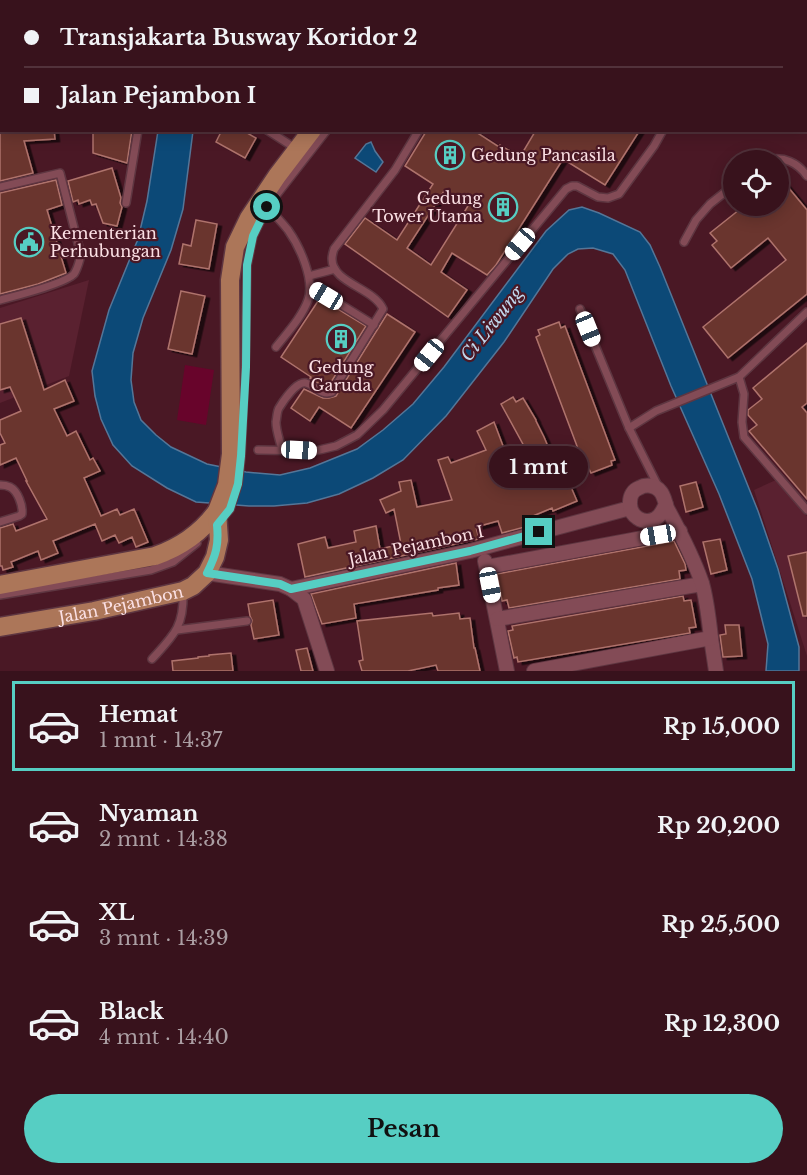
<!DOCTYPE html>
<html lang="id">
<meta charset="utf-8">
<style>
:root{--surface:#38121c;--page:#3f1b25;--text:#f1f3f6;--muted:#ab9ea3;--line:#52323b;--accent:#56cec3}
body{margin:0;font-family:"Libre Baskerville",serif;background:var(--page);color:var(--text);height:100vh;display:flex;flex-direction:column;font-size:22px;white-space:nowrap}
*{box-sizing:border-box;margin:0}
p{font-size:20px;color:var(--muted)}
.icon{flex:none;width:33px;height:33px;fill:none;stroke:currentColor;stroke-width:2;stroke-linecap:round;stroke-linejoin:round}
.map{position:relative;height:671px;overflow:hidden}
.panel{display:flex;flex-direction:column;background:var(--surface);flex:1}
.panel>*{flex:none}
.hud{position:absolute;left:0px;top:0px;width:807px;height:132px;box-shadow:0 3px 15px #0003,0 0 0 2px var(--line);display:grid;align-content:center;height:132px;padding:0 24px;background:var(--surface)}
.fabs{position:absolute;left:723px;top:150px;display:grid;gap:12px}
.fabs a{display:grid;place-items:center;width:66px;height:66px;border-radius:50%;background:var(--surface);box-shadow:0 3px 15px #0003,0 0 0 2px var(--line);font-size:30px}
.end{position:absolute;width:27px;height:27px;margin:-14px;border:8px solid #56cec3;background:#111;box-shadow:0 0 0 3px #111}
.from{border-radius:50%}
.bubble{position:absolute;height:42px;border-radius:21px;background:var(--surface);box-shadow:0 3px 15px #0003,0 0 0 2px var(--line);font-size:20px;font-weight:700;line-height:42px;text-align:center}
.car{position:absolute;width:18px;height:36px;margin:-18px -9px;border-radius:8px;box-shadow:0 0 4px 2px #0007;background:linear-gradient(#fff 24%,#345 0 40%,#fff 0 76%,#345 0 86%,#fff 0)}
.hud b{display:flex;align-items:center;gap:21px;height:57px;font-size:22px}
.hud b+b{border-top:2px solid var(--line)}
.hud i{width:15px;height:15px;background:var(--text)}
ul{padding:10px 0 0;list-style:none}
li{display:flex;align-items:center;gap:18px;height:90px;margin:0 12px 9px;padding:0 12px;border:3px solid transparent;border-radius:0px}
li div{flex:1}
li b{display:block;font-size:22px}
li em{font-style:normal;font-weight:700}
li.active{border-color:var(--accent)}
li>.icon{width:54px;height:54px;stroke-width:1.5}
.button{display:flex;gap:12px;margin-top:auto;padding:12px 24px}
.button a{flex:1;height:69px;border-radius:36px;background:var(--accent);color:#111;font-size:24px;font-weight:700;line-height:69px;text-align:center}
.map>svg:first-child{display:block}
</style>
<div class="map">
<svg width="807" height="671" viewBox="0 0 807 671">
<defs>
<filter id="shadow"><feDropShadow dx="4.5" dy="2.5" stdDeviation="0" flood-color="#0009"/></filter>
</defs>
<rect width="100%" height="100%" fill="#4a1825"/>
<g fill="#5a2130">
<path d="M 89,280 L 69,376 L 0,403 L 0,308 Z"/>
<path d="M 776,480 L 807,516 L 807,656 L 754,490 Z"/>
</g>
<path fill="#68042b" d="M 185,365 L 214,370 L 206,425 L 177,420 Z"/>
<g fill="#0c4977" stroke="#547698" stroke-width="1.5">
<path d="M 158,131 L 193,131 L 183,209 L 171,250 L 143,318 L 133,353 L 131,380 L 134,402 L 141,420 L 156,435 L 171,447 L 207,464 L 246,472 L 280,475 L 310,468 L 357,449 L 383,430 L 413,404 L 444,367 L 546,231 L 569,210 L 582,207 L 599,213 L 640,232 L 650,245 L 660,267 L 758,511 L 778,569 L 799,647 L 799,671 L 766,671 L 768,644 L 752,579 L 719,494 L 671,386 L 625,270 L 613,254 L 593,248 L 578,249 L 568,254 L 553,269 L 504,342 L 446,416 L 403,460 L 373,478 L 339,494 L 307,503 L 274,506 L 249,506 L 196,502 L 167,488 L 132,466 L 113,445 L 101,419 L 95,396 L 92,371 L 109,310 L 138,239 L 147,201 Z"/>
<path d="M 371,142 L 375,151 L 383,162 L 376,172 L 355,158 L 366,144 Z"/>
</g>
<g fill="#6a352f" stroke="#af736c" stroke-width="1.5" fill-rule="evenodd" filter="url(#shadow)">
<path d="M 0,130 L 54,130 L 55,139 L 24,141 L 33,173 L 0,181 Z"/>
<path d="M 93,130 L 132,130 L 127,163 L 93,153 Z"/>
<path d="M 222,130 L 242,130 L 256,138 L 245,158 L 216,142 Z"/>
<path d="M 427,130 L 473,130 L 499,147 L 500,145 L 520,157 L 536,130 L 640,130 L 605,185 L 563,159 L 496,265 L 487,275 L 452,253 L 441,272 L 467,290 L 448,317 L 345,244 L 365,218 L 397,240 L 433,184 L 405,166 ZM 444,191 L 468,206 L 431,265 L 407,248 Z"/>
<path d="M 112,168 L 121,198 L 120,203 L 122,207 L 117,226 L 103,223 L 96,204 L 92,205 L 90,200 L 79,204 L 78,200 L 73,202 L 68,181 Z"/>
<path d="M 778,175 L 807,210 L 807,294 L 728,358 L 703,327 L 786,260 L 768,238 L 731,268 L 712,245 L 717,241 L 710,233 L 744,206 L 778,206 Z"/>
<path d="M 56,180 L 62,205 L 47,210 L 66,273 L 38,284 L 0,294 L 0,193 Z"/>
<path d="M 196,220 L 217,224 L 209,269 L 179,264 L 183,244 L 191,246 Z"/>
<path d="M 181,291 L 205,296 L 192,354 L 168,349 Z"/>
<path d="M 320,298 L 366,326 L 328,387 L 324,387 L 310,378 L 311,377 L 281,357 Z"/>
<path d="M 387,314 L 415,332 L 351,428 L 319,407 L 310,421 L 291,408 L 304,389 L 323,398 L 329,398 L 336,396 Z"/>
<path d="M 21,318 L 44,390 L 65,380 L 74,401 L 54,409 L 67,436 L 76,431 L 90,460 L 93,458 L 100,471 L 84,478 L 101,516 L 117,509 L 120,515 L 134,509 L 148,542 L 136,547 L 132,537 L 119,543 L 115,535 L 102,541 L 95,524 L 53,541 L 58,553 L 41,560 L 38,551 L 11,562 L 13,567 L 3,570 L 2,566 L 0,566 L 0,528 L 13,524 L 16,531 L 47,519 L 26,481 L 27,481 L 16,458 L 0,465 L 0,445 L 5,443 L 0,433 L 0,420 L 21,411 L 10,387 L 0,390 L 0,324 Z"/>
<path d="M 559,322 L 561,328 L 565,326 L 615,460 L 611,461 L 612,465 L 591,473 L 589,469 L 586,470 L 536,337 L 540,335 L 538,330 Z"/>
<path d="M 807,343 L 807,403 L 802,407 L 807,413 L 807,499 L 749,431 L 757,425 L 748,415 L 748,410 L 762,399 L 753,388 Z"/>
<path d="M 513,397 L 516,402 L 523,398 L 536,420 L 536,421 L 544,437 L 557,468 L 562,466 L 577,501 L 553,511 L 552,508 L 533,516 L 536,524 L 502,533 L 498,521 L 476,527 L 479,539 L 305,577 L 298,544 L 325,537 L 328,548 L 356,542 L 354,531 L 376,526 L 380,549 L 401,544 L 394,509 L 386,513 L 380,500 L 401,491 L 399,482 L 411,480 L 417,507 L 452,500 L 438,460 L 448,457 L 451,463 L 486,450 L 477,431 L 494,422 L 514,475 L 536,468 L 501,404 Z"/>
<path d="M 696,482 L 703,507 L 686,512 L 680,486 Z"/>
<path d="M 720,539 L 727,570 L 711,574 L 703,542 Z"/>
<path d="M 674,541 L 685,564 L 686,570 L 679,571 L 680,579 L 509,608 L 507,600 L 502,601 L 497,574 Z"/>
<path d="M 807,552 L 807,616 L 803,616 L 788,556 Z"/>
<path d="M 456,563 L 459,585 L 438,588 L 438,590 L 354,604 L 356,618 L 322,624 L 311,594 Z"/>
<path d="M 683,596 L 684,601 L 691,600 L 696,627 L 689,628 L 690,633 L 518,662 L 517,657 L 514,658 L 508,631 L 513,630 L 512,626 Z"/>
<path d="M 273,600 L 279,635 L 254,639 L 251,625 L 252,620 L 250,616 L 248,604 Z"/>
<path d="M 432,613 L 433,616 L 459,613 L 460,619 L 470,618 L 474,648 L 475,648 L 480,671 L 438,671 L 436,665 L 408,671 L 362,671 L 359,661 L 363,660 L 357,621 Z"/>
<path d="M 725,625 L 739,625 L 742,656 L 723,657 L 720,635 L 726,634 Z"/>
<path d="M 307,648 L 313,671 L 301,671 L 296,650 Z"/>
<path d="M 231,653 L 233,671 L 173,671 L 172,661 L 198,658 L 198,657 L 209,656 L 209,655 Z"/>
</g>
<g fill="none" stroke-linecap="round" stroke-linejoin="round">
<g stroke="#5e3641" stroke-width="10">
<g id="service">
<path d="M 506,0 L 508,2"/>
<path d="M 571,0 L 573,2"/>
<path d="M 745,0 L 746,2"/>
<path d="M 53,2 L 54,0"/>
<path d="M 277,2 L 277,0"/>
<path d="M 430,2 L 431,0"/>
<path d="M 487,2 L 488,0"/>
<path d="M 0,8 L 2,8"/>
<path d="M 0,101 L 2,101"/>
<path d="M 806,106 L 807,109"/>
<path d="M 267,130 L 295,148"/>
<path d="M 768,160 C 784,156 798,163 807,176"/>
<path d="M 0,187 L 60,173 L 81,255 C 79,262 78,268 74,274 C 65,284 15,296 0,300"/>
<path d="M 126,203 L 138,130"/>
<path d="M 266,206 C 273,213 281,221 288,230 C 300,247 315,280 308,300 C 302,317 287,333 276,347"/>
<path d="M 684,242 L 696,220 L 710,204 L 734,185"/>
<path d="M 309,276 L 335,269"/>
<path d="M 311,286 L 374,325"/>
<path d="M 580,309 L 629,428 L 659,488"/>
<path d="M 739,377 L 744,394 L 742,422 L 744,437 L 807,510"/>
<path d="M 629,428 L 656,411 L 739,377 L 807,312"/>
<path d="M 258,450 L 315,451 L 336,446 L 357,435 L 383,410 L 566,189 L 572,186 L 577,186 L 598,197 L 608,198 L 619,194 L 654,146 L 663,130"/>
<path d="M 282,450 C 280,441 276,431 276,422 C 277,417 277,411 279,408 C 284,400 297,381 306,383 C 316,386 321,396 332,392 L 383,309 C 374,288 332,283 332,259 C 332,255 333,252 334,249 L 395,170 L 419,130"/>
<path d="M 0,485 C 4,485 6,485 10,487 C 18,491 23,506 22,514 L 19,516 L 0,522"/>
<path d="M 220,521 L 230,509 L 238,484 L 241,456 L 245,367 L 247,265 L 253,236 L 267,207 L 327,130"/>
<path d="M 0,595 L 151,570 L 173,562 L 197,543"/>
<path d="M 177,630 L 247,621"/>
<path d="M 152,659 C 173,636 184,627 183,594"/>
</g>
</g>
<g stroke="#5e3641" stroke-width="16">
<g id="minor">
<path d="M 485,561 L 507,671"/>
<path d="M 487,567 L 680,531"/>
<path d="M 207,573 L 280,584 L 291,589 L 470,551 L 630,508"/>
<path d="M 291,589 L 304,599 L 327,671"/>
<path d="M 497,619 L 702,584"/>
<path d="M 711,638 L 716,671"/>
<path d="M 534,671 L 711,638 C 709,620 707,601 702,583 C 693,557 680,532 667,508 C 665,502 664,495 660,491 C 655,485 646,484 639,488 C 633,490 630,496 630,502 C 629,516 643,525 655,519 C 661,516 663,510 666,504"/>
</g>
</g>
<g stroke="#5e3641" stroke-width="20">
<g id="tertiary">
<path d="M 757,0 L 758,2"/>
<path d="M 806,83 L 807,86"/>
</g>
</g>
<g stroke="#5e3641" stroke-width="21">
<g id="primary">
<path d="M 417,2 L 419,0"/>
<path d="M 0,585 L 155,556 C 181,547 201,533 217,511"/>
<path id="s1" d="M 0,627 L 94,611 L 183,591 L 193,586 L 207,573 L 215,557 L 219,540 L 217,511 L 227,485 L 231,454 L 230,280 L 235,247 L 249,218 L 277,176 L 312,130"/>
</g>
</g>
<use href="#service" stroke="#834b56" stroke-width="7"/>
<use href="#minor" stroke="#834b56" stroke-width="14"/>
<use href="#tertiary" stroke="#834b56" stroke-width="16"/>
<use href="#primary" stroke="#ac7659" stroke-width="18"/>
</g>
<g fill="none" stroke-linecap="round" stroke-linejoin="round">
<path stroke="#56cec3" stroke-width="8" d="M 267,207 L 253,236 L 247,265 L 246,367 L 241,456 L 238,484 L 230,509 L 217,525 C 219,545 216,555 207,573 L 280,584 L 291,589 L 470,551 L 539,532"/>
</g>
<defs>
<g id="building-ring" transform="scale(1.5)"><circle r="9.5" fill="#4a1825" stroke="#56cec3" stroke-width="1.5"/><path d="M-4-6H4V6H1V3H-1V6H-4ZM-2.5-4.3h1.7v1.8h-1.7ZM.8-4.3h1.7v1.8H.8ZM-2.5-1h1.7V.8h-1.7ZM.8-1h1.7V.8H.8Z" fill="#56cec3"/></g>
<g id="civic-ring" transform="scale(1.5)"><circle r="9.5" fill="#4a1825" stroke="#56cec3" stroke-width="1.5"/><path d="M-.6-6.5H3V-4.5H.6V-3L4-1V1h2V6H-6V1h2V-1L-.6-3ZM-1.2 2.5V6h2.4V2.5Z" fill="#56cec3"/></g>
</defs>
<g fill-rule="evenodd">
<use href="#building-ring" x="450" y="155"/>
<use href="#building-ring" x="503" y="207"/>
<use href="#civic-ring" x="29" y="242"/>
<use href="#building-ring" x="341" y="339"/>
</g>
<g text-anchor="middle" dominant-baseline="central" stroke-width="4.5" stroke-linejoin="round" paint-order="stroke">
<g font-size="16" fill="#fbe0e4" stroke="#4a1825" text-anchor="start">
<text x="471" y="155">Gedung Pancasila</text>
<text x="482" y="198" text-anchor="end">Gedung<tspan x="482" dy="18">Tower Utama</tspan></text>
<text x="50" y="233">Kementerian<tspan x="50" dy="18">Perhubungan</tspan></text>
<text x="341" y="367" text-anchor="middle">Gedung<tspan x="341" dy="18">Garuda</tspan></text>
</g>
<g font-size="16" fill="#fbe0e4" stroke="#4a1825">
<text transform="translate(416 545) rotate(-12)">Jalan Pejambon I</text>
<text stroke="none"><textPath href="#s1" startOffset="123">Jalan Pejambon</textPath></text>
</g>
<g font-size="18" font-style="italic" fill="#c0d7ec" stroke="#4a1825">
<text transform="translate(492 324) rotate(-52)">Ci Liwung</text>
</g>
</g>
</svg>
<div class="fabs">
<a><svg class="icon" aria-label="locate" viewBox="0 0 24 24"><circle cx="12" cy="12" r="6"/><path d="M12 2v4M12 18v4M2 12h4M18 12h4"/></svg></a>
</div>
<i class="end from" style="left:267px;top:207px"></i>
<i class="end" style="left:539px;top:532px"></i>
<div class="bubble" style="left:489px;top:446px;width:99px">1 mnt</div>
<i class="car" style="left:520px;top:244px;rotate:220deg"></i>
<i class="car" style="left:326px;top:296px;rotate:301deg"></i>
<i class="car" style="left:588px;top:329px;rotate:158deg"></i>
<i class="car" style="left:429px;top:355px;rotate:219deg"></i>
<i class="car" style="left:299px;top:450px;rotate:93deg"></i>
<i class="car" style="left:658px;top:535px;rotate:260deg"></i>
<i class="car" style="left:490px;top:585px;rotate:169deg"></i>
<div class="hud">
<b><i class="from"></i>Transjakarta Busway Koridor 2</b>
<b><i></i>Jalan Pejambon I</b>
</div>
</div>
<section class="panel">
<ul>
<li class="active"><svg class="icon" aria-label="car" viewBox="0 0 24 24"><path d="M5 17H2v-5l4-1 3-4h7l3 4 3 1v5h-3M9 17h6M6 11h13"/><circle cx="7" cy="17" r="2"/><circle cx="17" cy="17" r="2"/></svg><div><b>Hemat</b><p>1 mnt · 14:37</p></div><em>Rp 15,000</em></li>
<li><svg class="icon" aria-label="car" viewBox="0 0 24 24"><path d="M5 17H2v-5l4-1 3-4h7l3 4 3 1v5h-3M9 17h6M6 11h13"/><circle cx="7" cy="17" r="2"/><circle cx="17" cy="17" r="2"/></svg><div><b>Nyaman</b><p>2 mnt · 14:38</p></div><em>Rp 20,200</em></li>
<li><svg class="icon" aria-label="car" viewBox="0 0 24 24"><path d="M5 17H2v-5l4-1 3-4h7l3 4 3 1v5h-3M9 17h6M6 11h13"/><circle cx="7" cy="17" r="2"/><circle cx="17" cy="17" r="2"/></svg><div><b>XL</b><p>3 mnt · 14:39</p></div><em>Rp 25,500</em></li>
<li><svg class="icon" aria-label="car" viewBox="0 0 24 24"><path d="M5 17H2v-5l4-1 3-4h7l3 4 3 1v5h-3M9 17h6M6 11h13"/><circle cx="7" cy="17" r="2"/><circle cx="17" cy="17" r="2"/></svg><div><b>Black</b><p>4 mnt · 14:40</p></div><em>Rp 12,300</em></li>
</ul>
<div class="button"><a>Pesan</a></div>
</section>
